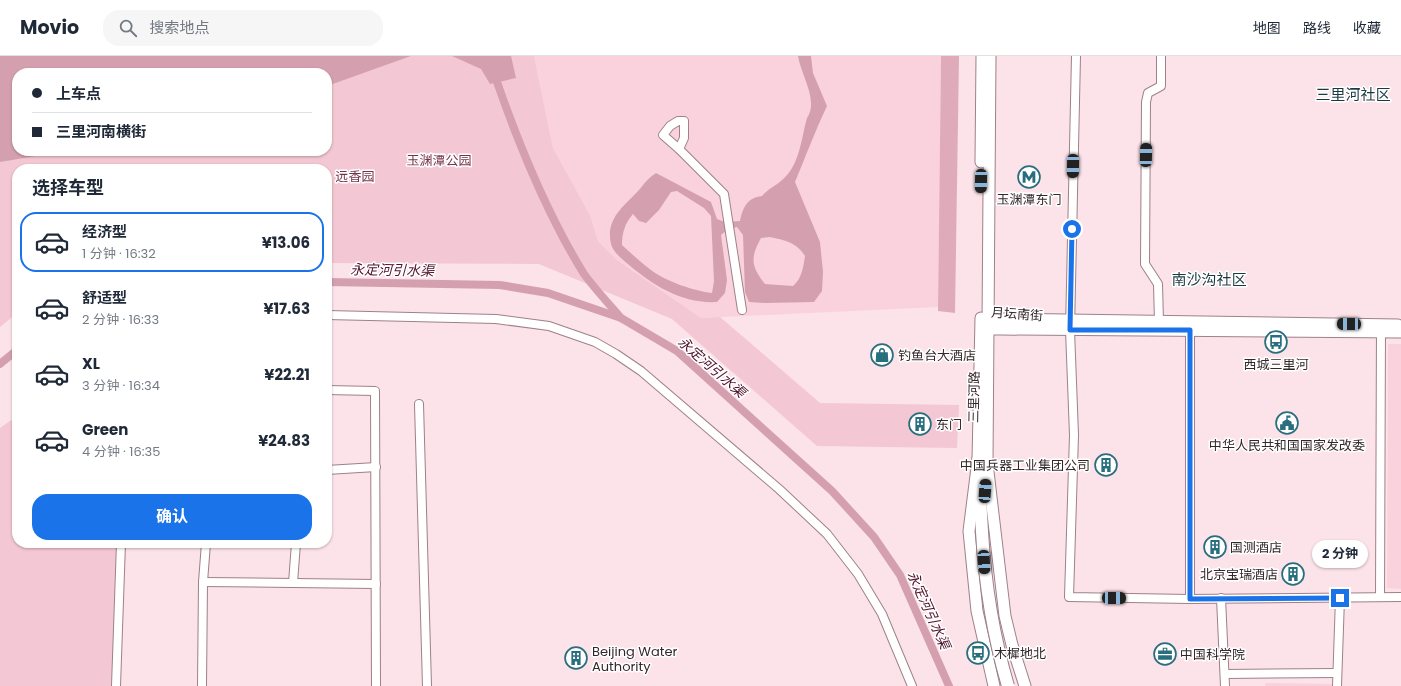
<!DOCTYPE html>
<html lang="zh">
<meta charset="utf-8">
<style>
:root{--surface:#fff;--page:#f6f6f7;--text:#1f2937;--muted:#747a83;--line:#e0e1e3;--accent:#1a73e8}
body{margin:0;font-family:Poppins,"Noto Sans SC",sans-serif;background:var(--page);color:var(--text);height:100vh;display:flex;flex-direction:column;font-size:15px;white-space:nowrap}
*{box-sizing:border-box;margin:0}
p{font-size:13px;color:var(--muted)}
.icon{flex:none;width:22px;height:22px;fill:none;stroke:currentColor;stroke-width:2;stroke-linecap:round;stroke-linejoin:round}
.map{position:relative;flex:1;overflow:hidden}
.side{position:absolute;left:12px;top:108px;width:320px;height:384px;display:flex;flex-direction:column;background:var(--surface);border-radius:16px;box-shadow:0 1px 3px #0004}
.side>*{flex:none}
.banner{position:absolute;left:12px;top:12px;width:320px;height:88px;border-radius:16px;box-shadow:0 1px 3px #0004;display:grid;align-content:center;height:88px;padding:0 20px;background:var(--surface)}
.end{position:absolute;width:18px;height:18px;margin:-9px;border:5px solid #1a73e8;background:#fff;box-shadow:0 0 0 2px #fff}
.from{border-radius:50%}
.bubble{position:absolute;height:28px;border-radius:14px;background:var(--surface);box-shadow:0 1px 3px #0004;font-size:13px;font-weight:700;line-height:28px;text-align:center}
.car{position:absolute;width:12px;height:24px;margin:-12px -6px;border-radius:5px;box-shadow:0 0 3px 1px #0007;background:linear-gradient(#222 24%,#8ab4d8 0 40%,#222 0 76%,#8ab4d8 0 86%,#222 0)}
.banner b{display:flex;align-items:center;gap:14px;height:38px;font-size:15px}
.banner b+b{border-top:1px solid var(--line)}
.banner i{width:10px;height:10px;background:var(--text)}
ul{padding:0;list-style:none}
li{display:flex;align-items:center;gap:12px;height:60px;margin:0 8px 6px;padding:0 12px;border:2px solid transparent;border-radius:16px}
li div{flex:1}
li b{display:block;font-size:15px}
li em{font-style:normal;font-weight:700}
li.on{border-color:var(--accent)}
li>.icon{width:36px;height:36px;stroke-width:1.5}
h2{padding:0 20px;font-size:18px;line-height:48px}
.primary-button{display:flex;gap:8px;margin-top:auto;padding:8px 20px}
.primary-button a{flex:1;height:46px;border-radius:16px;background:var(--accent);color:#fff;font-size:16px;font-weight:700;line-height:46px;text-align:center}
header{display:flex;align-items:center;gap:24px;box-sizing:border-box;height:56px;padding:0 20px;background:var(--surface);border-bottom:1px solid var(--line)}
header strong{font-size:19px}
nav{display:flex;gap:22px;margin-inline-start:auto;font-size:14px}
.search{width:280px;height:36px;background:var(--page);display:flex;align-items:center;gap:10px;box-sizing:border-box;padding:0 14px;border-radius:16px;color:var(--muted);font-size:15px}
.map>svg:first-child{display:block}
</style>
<header>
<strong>Movio</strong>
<div class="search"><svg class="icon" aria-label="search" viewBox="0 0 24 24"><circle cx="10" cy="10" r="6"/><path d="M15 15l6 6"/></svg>搜索地点</div>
<nav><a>地图</a><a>路线</a><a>收藏</a></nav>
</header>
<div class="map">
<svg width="1401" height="630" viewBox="0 0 1401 630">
<rect width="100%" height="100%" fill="#fce2e9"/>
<g fill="#fad2dd">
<path d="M 534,0 L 941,0 L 938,251 L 701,262 L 617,204 L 598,185 L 590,159 L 553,92 Z"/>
<path d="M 1388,288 L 1401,288 L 1401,533 L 1387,532 Z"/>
<path d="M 1265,627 L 1336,628 L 1336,630 L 1265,630 Z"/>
</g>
<g fill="#f3c7d3" fill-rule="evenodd">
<path d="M 0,0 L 534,0 L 553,92 L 590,159 L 598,185 L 617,204 L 701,262 L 720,261 L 820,347 L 959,349 L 957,392 L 817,390 L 672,263 L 539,208 L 327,207 L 327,113 L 17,113 L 17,257 L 0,271 ZM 17,17 L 327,17 L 327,95 L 17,95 Z"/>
<path d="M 17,360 L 17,487 L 116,487 L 115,630 L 0,630 L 0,372 Z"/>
</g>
<path fill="#dfaab9" d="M 941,0 L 959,0 L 955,257 L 938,255 Z"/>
<g fill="#d4a0af" fill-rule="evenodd">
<path d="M 0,0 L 411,0 L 327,30 L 327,17 L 17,17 L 17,95 L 65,95 L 0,106 Z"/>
<path d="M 452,0 L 511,0 L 516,22 L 490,28 L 481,13 Z"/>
<path d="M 798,0 L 811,0 L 813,17 L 827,50 C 815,75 806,100 795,126 L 820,186 L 823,216 L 822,235 L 814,246 L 766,247 L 749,246 L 745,236 L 743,179 L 737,171 L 727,174 L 721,179 L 727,224 L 725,237 L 717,246 C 683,248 654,230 629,209 C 622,203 613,196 611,188 C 605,163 624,150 639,134 C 645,127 648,122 656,117 L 711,146 L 717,163 L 725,166 L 740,165 C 743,151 747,142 762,140 C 769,132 774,131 781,125 C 800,110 801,83 807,62 C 819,45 801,19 798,0 ZM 677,135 L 704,152 L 711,160 L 714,225 L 712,237 C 694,235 665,225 651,214 C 640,206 631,197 622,189 C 622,177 625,167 633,158 L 639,165 L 646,167 L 659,154 L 671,136 ZM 769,181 C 785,184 796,186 805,200 C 803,212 802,222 793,230 L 765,228 C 751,210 750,202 761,182 Z"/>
</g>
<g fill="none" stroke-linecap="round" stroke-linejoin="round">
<g stroke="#d4a0af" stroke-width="8">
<path d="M 497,26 C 520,92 547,158 584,218 C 595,233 609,248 621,262"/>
<path d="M 327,226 L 500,229 L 548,237 L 621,262 L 677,295 L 832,435 L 874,481 L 900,519 L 949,630"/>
<path d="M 0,308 L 17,294"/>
</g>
<g stroke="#9e8189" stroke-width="10">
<g id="street">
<path d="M 1076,0 L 1070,274 L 1074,379 L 1069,541 L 1190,543 L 1401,541"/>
<path d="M 678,65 L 684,65 L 684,82 L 679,93 L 663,79 L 670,70 Z"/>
<path d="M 679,93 L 724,138 L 742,254"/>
<path d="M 327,259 L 496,263 L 549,270 L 595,286 L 616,298 L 641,315 L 779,433 L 827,478 L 858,518 L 882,558 L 912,630"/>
<path d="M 1159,266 L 1158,228 L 1145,208 L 1146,46 L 1148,37 L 1161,30 L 1161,0"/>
<path d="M 1190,269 L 1190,543"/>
<path d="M 327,334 L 375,335 L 376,630"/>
<path d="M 419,348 L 427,630"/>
<path d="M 327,414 L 376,411"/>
<path d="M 203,526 L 293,527 L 296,487"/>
<path d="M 293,527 L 376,528"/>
<path d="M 1380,541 L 1381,271"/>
<path d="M 1221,542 L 1225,630"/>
<path d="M 1225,618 L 1337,617"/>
<path d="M 116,630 L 121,487"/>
<path d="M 202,630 L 203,526 L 206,487"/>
<path d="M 1337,630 L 1340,542"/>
</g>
</g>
<g stroke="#9e8189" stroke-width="13">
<g id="secondary">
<path d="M 990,0 L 987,407 L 1005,560 L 1012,589 L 1025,630"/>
<path d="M 981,106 L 982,0"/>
<path d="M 981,262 L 978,404 L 969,475 L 977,555 L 994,630"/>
<path d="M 983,267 L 988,264 L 1001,263 L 1398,269"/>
<path d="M 983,269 L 988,273 L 1001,273 L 1401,276"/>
</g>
</g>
<g stroke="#9e8189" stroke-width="14">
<path id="primary" d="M 978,404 L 982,476"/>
</g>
<use href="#street" stroke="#fff" stroke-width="8"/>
<use href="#secondary" stroke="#fff" stroke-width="11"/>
<use href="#primary" stroke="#fff" stroke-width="12"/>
<g stroke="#9e8189" stroke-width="14" stroke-linecap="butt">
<path id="primary-bridge" d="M 982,476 C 985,529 993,579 1008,630"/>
</g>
<use href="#primary-bridge" stroke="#fff" stroke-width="12"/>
</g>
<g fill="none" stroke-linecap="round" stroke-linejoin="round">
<path stroke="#1a73e8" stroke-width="5" d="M 1072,173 L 1070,274 L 1190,274 L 1190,543 L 1340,542"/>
</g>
<defs>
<g id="metro-ring" transform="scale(1.15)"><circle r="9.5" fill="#fff" stroke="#296e7e" stroke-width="1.5"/><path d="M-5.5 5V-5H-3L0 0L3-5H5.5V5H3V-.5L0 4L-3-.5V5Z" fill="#296e7e"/></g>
<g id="bus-ring" transform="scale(1.15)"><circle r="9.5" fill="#fff" stroke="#296e7e" stroke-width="1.5"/><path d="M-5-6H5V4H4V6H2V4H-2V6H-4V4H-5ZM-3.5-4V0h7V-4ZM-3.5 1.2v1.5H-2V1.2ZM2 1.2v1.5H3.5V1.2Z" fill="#296e7e"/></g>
<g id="shop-ring" transform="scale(1.15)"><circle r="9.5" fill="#fff" stroke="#296e7e" stroke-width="1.5"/><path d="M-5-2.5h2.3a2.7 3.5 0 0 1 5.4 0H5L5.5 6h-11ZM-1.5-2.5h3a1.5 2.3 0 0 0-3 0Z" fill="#296e7e"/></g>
<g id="civic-ring" transform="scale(1.15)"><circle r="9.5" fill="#fff" stroke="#296e7e" stroke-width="1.5"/><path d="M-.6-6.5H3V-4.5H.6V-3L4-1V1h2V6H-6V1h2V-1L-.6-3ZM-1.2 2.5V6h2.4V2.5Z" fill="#296e7e"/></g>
<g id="building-ring" transform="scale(1.15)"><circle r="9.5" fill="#fff" stroke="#296e7e" stroke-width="1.5"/><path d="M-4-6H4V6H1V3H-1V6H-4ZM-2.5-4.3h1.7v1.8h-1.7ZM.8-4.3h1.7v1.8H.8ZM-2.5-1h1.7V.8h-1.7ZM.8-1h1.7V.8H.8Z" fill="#296e7e"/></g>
<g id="office-ring" transform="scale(1.15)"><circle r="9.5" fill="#fff" stroke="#296e7e" stroke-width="1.5"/><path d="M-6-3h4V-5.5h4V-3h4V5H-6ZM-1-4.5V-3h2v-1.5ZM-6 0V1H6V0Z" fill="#296e7e"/></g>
</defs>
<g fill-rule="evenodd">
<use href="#metro-ring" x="1029" y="121"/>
<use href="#bus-ring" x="1276" y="286"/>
<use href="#shop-ring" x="882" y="299"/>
<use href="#civic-ring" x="1287" y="367"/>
<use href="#building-ring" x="920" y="368"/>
<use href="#building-ring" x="1106" y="409"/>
<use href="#building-ring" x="1215" y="491"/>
<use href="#building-ring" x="1293" y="518"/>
<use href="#bus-ring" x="978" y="597"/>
<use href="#office-ring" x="1165" y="598"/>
<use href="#building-ring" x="576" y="602"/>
</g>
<g text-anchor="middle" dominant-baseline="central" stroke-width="3" stroke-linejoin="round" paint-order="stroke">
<g font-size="13" fill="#74334a" stroke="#fff">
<text x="439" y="104">玉渊潭公园</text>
<text x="355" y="120">远香园</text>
</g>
<g font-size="13" fill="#33272b" stroke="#fff" text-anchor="start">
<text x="1029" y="143" text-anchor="middle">玉渊潭东门</text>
<text x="898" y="299">钓鱼台大酒店</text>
<text x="1276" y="308" text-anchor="middle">西城三里河</text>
<text x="936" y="368">东门</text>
<text x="1287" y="389" text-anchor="middle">中华人民共和国国家发改委</text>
<text x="1090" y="409" text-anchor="end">中国兵器工业集团公司</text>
<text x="1230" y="491">国测酒店</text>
<text x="1278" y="518" text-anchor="end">北京宝瑞酒店</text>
<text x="592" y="595">Beijing Water<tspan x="592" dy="15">Authority</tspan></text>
<text x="994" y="597">木樨地北</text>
<text x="1180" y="598">中国科学院</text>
</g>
<g font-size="13" fill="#33272b" stroke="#fff">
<text transform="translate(1017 258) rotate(4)">月坛南街</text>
<text transform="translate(974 341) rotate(-89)">三里河路</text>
</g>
<g font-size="14" font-style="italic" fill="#51132c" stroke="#fff">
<text transform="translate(392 214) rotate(1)">永定河引水渠</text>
<text transform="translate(712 311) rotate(41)">永定河引水渠</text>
<text transform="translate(929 554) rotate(66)">永定河引水渠</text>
</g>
<g font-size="15" fill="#193941" stroke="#fff">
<text x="1353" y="38">三里河社区</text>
<text x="1209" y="223">南沙沟社区</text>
</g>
</g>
</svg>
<i class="end from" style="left:1072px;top:173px"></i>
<i class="end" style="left:1340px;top:542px"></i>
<div class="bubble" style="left:1312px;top:484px;width:56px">2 分钟</div>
<i class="car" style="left:1146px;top:99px;rotate:1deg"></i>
<i class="car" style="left:1073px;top:110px;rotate:181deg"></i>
<i class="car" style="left:981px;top:125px;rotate:181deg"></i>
<i class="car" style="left:1349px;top:268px;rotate:271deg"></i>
<i class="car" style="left:985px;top:435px;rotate:4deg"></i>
<i class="car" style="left:984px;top:506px;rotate:177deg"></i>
<i class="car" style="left:1114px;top:542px;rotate:91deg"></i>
<div class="banner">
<b><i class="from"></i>上车点</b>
<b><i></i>三里河南横街</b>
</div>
<section class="side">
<h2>选择车型</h2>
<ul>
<li class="on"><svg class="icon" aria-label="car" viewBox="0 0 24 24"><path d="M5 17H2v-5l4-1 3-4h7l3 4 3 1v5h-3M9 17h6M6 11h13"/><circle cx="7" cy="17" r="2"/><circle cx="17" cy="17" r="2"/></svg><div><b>经济型</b><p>1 分钟 · 16:32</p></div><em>¥13.06</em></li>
<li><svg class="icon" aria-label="car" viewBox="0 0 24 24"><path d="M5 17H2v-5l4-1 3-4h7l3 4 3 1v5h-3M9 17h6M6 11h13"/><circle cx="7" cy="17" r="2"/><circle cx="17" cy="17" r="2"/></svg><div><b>舒适型</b><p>2 分钟 · 16:33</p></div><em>¥17.63</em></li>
<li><svg class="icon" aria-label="car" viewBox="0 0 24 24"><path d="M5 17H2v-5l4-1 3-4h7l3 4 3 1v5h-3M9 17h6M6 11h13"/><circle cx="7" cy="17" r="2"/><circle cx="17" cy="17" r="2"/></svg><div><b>XL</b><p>3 分钟 · 16:34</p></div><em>¥22.21</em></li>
<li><svg class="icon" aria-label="car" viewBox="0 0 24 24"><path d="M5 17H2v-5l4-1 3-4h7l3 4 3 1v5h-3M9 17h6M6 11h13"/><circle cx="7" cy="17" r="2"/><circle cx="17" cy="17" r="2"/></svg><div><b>Green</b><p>4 分钟 · 16:35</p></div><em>¥24.83</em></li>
</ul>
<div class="primary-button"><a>确认</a></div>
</section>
</div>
